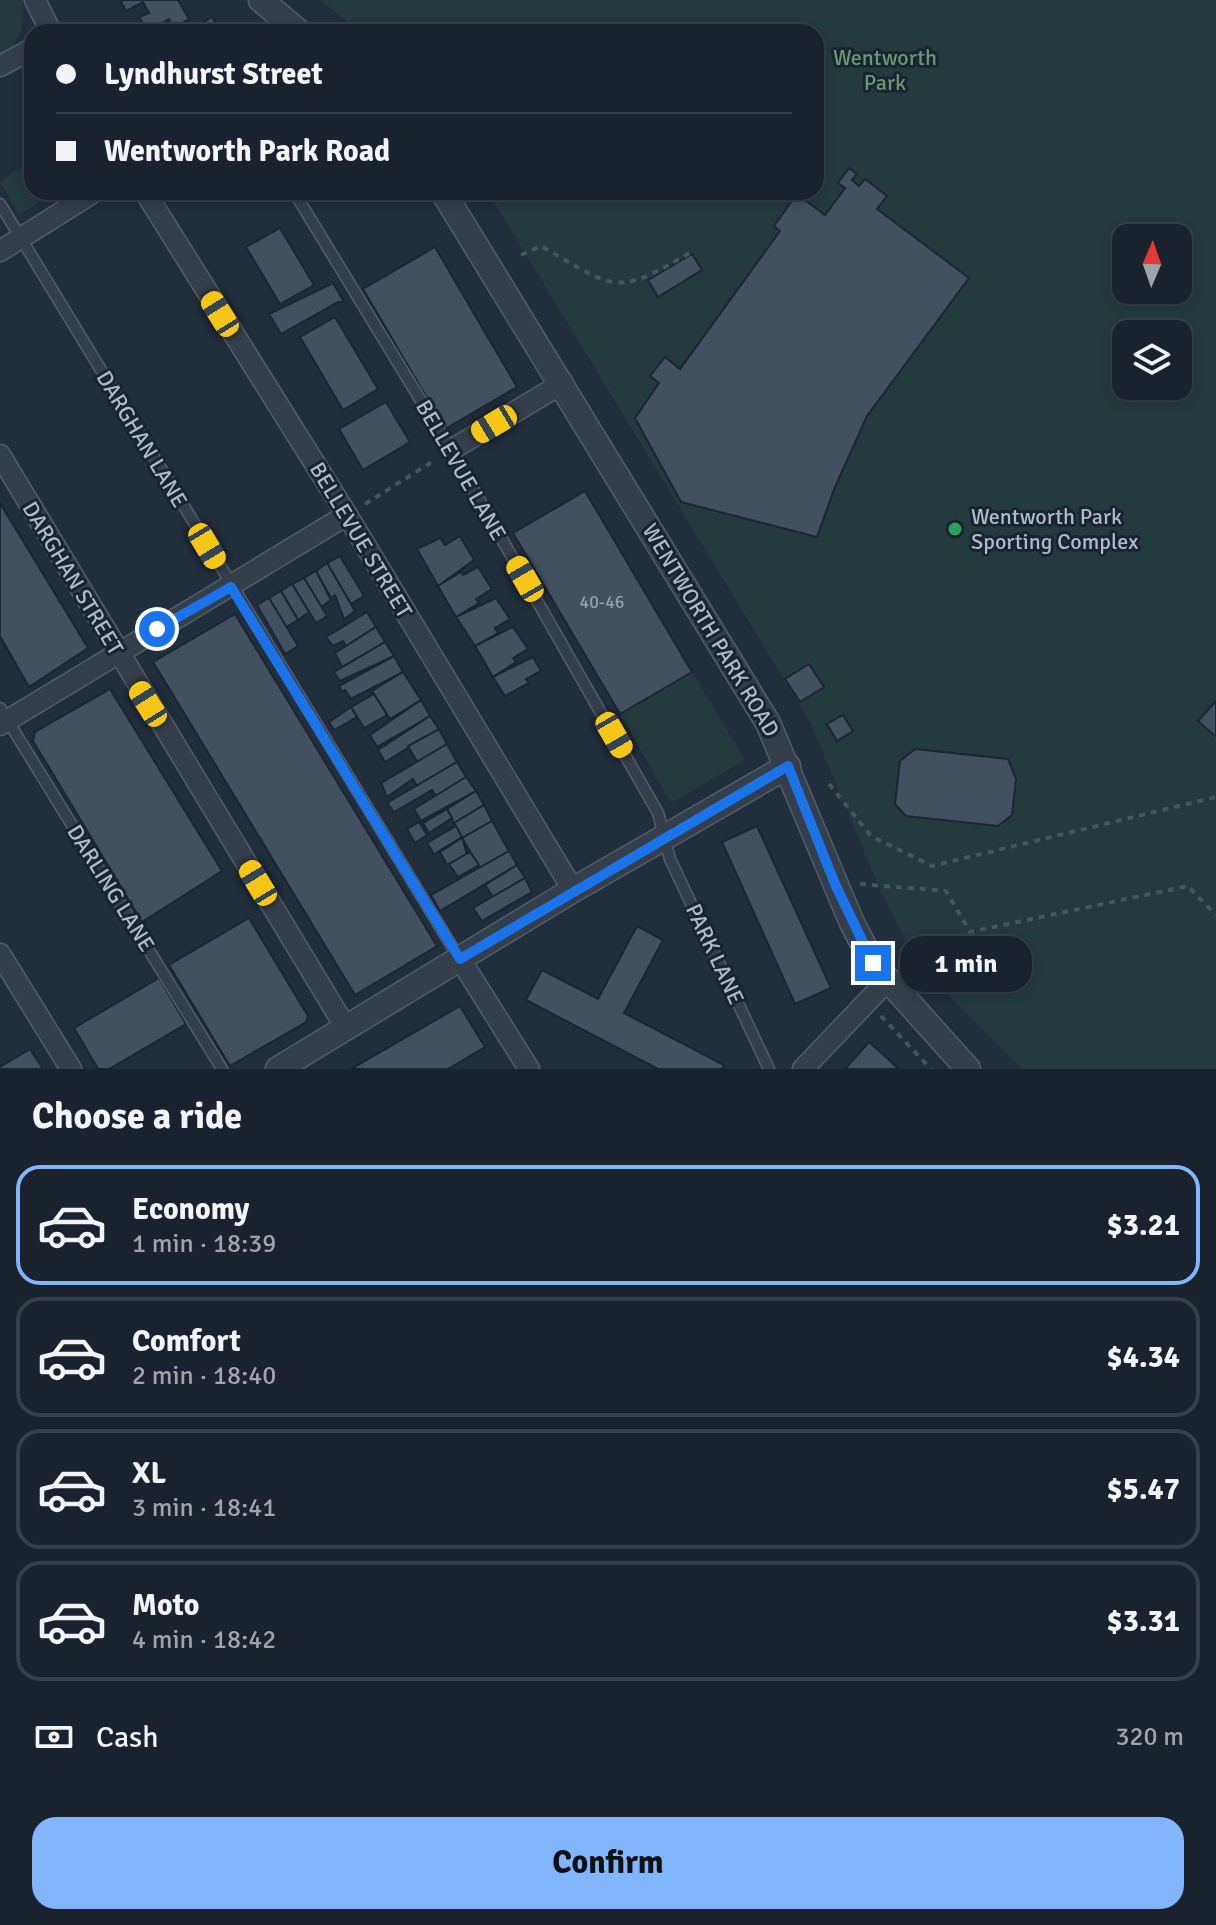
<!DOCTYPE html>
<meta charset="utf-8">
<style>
:root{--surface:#19222d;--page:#222a35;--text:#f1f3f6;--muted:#9fa4aa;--line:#373f49;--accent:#81b5fc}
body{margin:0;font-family:Signika,sans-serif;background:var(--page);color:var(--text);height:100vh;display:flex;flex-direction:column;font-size:30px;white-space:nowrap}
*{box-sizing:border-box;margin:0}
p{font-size:26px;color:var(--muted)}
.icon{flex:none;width:44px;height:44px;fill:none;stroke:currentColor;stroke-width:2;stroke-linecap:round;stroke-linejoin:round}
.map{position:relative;height:1069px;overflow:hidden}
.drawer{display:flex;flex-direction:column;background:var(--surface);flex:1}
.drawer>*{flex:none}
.guide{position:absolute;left:24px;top:24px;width:800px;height:176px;border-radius:24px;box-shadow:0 4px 12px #0003,0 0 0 2px var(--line);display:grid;align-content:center;height:176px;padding:0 32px;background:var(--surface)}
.needle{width:52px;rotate:2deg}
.buttons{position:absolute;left:1112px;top:224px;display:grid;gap:16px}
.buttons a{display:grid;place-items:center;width:80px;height:80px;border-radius:16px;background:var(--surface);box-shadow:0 4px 12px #0003,0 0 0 2px var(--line);font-size:40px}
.end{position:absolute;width:36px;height:36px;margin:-18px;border:10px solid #1a73e8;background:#fff;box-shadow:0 0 0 4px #fff}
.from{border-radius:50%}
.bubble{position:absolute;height:56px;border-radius:24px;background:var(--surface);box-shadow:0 4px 12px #0003,0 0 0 2px var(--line);font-size:26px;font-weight:700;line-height:56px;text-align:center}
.car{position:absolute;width:24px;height:48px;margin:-24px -12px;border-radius:10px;box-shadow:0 0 6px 2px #0007;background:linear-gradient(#f5c518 24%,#345 0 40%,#f5c518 0 76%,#345 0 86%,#f5c518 0)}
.guide b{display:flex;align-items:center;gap:28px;height:76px;font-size:30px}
.guide b+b{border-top:2px solid var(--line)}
.guide i{width:20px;height:20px;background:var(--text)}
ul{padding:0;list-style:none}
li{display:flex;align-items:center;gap:24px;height:120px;margin:0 16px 12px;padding:0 16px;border:4px solid var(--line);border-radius:24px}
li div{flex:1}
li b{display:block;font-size:30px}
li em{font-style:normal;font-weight:700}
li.on{border-color:var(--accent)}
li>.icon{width:72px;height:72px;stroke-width:1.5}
h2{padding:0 32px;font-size:36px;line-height:96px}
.pay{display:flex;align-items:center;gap:20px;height:88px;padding:0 32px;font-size:30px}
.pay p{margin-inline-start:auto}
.primary-button{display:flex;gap:16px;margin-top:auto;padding:16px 32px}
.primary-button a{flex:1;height:92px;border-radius:24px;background:var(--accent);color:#111;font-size:32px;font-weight:700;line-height:92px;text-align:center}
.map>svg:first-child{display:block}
</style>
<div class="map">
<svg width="1216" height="1069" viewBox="0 0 1216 1069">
<rect width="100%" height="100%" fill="#212e3c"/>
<g fill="#233b3d" fill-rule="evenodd">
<path d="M 0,0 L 23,0 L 22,30 L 12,49 L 0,56 Z"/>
<path d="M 320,0 L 1216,0 L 1216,1069 L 1022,1069 L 917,964 L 881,892 L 811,724 L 488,192 L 816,192 L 816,32 L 360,32 ZM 1126,238 L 1178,238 L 1178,290 L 1126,290 ZM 1126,334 L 1178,334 L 1178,386 L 1126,386 Z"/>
<path d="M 32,161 L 32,192 L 57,192 L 19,215 L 0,181 Z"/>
<path d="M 692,672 L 745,760 L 671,803 L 620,714 Z"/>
</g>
<g fill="#425060" stroke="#1c2633" stroke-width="2">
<path d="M 123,0 L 178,0 L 189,19 L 184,22 L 188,27 L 194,28 L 212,17 L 222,32 L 176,32 L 169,19 L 148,32 L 139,17 L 149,13 L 143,2 L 126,11 L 121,2 Z"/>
<path d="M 849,168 L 857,174 L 852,180 L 859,186 L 865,179 L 887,196 L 877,209 L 969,278 L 867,416 L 835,487 L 817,537 L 681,502 L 635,418 L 659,383 L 650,376 L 665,357 L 680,369 L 780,231 L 774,226 L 797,194 L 825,215 L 845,188 L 838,183 Z"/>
<path d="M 280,228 L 314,285 L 280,304 L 246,247 Z"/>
<path d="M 435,247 L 517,387 L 445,429 L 363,289 Z"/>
<path d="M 692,254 L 702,270 L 658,297 L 648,280 Z"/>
<path d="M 333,283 L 344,302 L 338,302 L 281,334 L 269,314 Z"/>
<path d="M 335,317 L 378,389 L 343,410 L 300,337 Z"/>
<path d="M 386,402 L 410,442 L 363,470 L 339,429 Z"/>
<path d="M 585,491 L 692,672 L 620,714 L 513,533 Z"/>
<path d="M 0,503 L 88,648 L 29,687 L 0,636 Z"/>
<path d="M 460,536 L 474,560 L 438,586 L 417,549 L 440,538 L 445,545 Z"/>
<path d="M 340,556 L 364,596 L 351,604 L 327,563 Z"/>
<path d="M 327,563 L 355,611 L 344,619 L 335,595 L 331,598 L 316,571 Z"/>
<path d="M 478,567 L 492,589 L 476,599 L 479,603 L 456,617 L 438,586 L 461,572 L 463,575 Z"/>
<path d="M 316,571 L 331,600 L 321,607 L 304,578 Z"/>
<path d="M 304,578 L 327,616 L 316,623 L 292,584 Z"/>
<path d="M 292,584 L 309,612 L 298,620 L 281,591 Z"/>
<path d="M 281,591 L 298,620 L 286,627 L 269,598 Z"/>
<path d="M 269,598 L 298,646 L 285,654 L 257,605 Z"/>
<path d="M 496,598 L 510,619 L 495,628 L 498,633 L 475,646 L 456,617 Z"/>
<path d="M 367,612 L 376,627 L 346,646 L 343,641 L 333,646 L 326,637 Z"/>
<path d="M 235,614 L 437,946 L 355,995 L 153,662 Z"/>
<path d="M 376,627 L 385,642 L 342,667 L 335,653 Z"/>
<path d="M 513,627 L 528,649 L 513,658 L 516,662 L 493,677 L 475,646 Z"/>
<path d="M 385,642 L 394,656 L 340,681 L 334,672 Z"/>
<path d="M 394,656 L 403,672 L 351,699 L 345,690 L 342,692 L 339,686 Z"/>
<path d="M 533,657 L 541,671 L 526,679 L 529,683 L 505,696 L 493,677 Z"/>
<path d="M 809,664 L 824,687 L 800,702 L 785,679 Z"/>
<path d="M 403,672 L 421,700 L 390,719 L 372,691 Z"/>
<path d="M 110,689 L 222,871 L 142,922 L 33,741 L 35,732 Z"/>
<path d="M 374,694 L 387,715 L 364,728 L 351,707 Z"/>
<path d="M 421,700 L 430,716 L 377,747 L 370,735 Z"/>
<path d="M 1216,701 L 1216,735 L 1215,736 L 1198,721 Z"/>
<path d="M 351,707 L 357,717 L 334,730 L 329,722 Z"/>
<path d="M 843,715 L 853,731 L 837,741 L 827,724 Z"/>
<path d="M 430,716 L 439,729 L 385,762 L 378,750 Z"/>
<path d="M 439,729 L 447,744 L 418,763 L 408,746 Z"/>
<path d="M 447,744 L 457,762 L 417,786 L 413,779 L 387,797 L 381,783 Z"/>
<path d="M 915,749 L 1008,759 L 1016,779 L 1012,815 L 998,826 L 906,816 L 895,804 L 900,761 Z"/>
<path d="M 457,762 L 466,777 L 436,796 L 432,790 L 394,812 L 387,803 Z"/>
<path d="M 466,777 L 476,791 L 421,821 L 414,809 Z"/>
<path d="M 476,791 L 484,805 L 454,823 L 447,809 Z"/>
<path d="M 484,805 L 492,821 L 462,838 L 454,823 Z"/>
<path d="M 447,809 L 452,818 L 429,833 L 423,823 Z"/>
<path d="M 492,821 L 509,851 L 480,868 L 462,838 Z"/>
<path d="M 419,822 L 427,835 L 415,843 L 407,829 Z"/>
<path d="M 456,826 L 462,837 L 434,854 L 427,843 Z"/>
<path d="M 757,826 L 831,988 L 795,1004 L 722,842 Z"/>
<path d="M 462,838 L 467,854 L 447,865 L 440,852 Z"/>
<path d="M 509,851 L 517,865 L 440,911 L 431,895 Z"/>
<path d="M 470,852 L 479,865 L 458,877 L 449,864 Z"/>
<path d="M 517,865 L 525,878 L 493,897 L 485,885 Z"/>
<path d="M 525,878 L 532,892 L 482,921 L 473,908 Z"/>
<path d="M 249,918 L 308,1016 L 306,1022 L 230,1066 L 169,965 Z"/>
<path d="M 637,926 L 663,940 L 624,1013 L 724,1065 L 722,1069 L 658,1069 L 526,1000 L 542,970 L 598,999 Z"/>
<path d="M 159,978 L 186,1024 L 109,1069 L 98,1069 L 74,1028 Z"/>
<path d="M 460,1006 L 485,1047 L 448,1069 L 351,1069 Z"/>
<path d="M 869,1042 L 899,1069 L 845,1069 Z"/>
<path d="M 30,1049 L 43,1069 L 0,1069 L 0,1067 Z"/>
</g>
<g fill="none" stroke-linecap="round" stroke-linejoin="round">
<g stroke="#535d6a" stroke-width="13">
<g id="service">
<path d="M 294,192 L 451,450 L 658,813 L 670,859 L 769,1069"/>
<path d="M 0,204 L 459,958"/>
<path d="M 0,708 L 222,1069"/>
</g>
</g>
<g stroke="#535d6a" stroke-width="23">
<g id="minor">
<path d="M 35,0 L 51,32"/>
<path d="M 0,66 L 32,49"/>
<path d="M 145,192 L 347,515 L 573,890"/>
<path d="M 0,251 L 94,192"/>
<path d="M 451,450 L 563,383"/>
<path d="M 0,455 L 346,1028"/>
<path d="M 0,725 L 347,515"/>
<path d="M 0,954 L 71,1069"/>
<path d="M 460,959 L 529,1069"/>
<path d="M 803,1069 L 886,982"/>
</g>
</g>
<g stroke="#535d6a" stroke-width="27">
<g id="tertiary">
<path d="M 261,0 L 299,32"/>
<path d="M 443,192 L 768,723 L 852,923 L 873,963 L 968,1069"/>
<path d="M 278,1069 L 573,890 L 788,766"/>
</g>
</g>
<g stroke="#41585a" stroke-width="4" stroke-dasharray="6 6" stroke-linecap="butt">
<path d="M 521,255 L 541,246 C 617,290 615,297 691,252"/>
<path d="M 365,504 L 435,460"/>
<path d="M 829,784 L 871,836 L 932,866 L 1216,797"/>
<path d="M 860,884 L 946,891 L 970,932 L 1188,886 L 1216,915"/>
<path d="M 881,1016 L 931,1069"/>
</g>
<use href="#service" stroke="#353f4c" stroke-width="10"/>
<use href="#minor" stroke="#353f4c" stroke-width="20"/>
<use href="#tertiary" stroke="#353f4c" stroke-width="24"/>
</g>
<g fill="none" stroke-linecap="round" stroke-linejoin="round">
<path stroke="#1a73e8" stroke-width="10" d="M 157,629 L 231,587 L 460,959 L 788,766 L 835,884 L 873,963"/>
</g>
<circle fill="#2e9e5b" stroke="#1a2431" stroke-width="3" cx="955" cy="529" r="8"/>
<g text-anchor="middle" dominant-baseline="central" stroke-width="6" stroke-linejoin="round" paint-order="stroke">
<g font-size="18" fill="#94a0ae">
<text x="602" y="602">40-46</text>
</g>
<g font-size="22" fill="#669a70" stroke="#1a2431">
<text x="885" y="57">Wentworth<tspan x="885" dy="25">Park</tspan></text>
</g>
<g font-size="22" fill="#b0bac8" stroke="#1a2431">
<text transform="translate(142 439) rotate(59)">DARGHAN LANE</text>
<text transform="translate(461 470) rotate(60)">BELLEVUE LANE</text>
<text transform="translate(361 540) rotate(59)">BELLEVUE STREET</text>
<text transform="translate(73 578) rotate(59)">DARGHAN STREET</text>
<text transform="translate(711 630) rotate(59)">WENTWORTH PARK ROAD</text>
<text transform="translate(111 888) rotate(58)">DARLING LANE</text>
<text transform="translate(715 954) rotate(65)">PARK LANE</text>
</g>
<g font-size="22" fill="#b0bac8" stroke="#1a2431" text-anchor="start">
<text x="971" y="516">Wentworth Park<tspan x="971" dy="25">Sporting Complex</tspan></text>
</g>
</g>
</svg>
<div class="buttons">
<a><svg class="needle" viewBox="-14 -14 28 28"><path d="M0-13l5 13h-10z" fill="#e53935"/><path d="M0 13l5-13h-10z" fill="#9fa4aa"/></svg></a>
<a><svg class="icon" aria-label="layers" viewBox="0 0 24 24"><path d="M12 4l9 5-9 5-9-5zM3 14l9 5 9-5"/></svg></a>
</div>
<i class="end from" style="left:157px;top:629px"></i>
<i class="end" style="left:873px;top:963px"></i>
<div class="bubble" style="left:900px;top:936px;width:132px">1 min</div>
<i class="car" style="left:220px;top:314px;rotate:328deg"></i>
<i class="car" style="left:494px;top:424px;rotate:239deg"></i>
<i class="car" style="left:207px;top:546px;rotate:149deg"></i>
<i class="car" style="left:525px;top:579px;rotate:330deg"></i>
<i class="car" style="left:148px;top:704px;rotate:328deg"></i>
<i class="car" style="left:614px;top:735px;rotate:150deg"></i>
<i class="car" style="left:258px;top:883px;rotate:329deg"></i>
<div class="guide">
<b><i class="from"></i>Lyndhurst Street</b>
<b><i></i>Wentworth Park Road</b>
</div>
</div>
<section class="drawer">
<h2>Choose a ride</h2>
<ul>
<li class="on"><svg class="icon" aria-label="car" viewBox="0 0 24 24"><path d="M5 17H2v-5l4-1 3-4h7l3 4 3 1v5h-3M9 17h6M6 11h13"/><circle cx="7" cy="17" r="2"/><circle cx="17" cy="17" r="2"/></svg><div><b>Economy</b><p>1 min · 18:39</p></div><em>$3.21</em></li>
<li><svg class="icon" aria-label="car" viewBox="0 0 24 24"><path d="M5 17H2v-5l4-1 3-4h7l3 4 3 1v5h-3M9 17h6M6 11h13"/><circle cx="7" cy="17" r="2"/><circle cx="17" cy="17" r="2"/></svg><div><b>Comfort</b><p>2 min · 18:40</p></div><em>$4.34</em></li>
<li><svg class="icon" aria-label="car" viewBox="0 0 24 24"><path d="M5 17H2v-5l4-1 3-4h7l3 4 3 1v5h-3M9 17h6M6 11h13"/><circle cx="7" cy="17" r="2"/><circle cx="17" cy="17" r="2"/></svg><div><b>XL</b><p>3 min · 18:41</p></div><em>$5.47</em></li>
<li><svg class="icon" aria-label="car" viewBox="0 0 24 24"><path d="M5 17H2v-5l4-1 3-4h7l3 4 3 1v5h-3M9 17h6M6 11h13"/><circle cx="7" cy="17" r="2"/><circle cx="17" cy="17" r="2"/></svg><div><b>Moto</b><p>4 min · 18:42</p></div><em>$3.31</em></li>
</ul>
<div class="pay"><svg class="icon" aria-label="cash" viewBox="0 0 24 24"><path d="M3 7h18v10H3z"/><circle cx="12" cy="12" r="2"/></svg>Cash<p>320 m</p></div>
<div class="primary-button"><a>Confirm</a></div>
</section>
